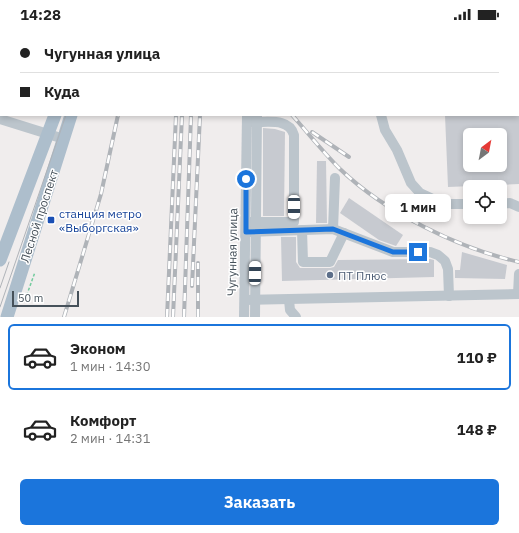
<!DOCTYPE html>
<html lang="ru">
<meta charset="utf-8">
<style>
:root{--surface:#fff;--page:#f6f6f6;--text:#222;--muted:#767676;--line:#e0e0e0;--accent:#1b75dc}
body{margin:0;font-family:"IBM Plex Sans",sans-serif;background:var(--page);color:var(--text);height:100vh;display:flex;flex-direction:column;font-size:15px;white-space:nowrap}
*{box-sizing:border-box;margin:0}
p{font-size:13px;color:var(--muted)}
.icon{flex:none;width:22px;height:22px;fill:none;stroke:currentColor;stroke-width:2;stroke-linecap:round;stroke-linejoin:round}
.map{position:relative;height:289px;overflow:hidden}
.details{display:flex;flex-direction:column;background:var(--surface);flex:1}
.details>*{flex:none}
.top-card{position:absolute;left:0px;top:0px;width:519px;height:88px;box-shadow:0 2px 6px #0003;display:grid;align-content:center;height:88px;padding:0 20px;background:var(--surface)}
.needle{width:26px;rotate:32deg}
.buttons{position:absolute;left:463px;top:100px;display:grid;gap:8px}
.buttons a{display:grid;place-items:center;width:44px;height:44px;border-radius:6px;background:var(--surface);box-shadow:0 2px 6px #0003;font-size:20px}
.scale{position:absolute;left:12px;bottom:10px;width:67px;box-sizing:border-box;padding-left:4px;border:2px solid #46515a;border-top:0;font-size:11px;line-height:14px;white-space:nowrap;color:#46515a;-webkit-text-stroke:3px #fff;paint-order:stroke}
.end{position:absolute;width:18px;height:18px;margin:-9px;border:5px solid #1b75dc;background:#fff;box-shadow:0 0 0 2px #fff}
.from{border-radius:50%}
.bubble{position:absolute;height:28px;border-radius:6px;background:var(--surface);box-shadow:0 2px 6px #0003;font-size:13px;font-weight:700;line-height:28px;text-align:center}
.car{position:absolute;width:12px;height:24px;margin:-12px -6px;border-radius:5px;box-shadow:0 0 3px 1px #0007;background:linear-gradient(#fff 24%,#345 0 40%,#fff 0 76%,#345 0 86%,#fff 0)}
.top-card b{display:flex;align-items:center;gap:14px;height:38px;font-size:15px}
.top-card b+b{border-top:1px solid var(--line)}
.top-card i{width:10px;height:10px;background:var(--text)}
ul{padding:7px 0 0;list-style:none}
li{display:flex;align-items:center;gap:12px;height:66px;margin:0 8px 6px;padding:0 12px;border:2px solid transparent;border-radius:6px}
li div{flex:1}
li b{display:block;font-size:15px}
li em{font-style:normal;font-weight:700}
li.selected{border-color:var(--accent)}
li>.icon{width:36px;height:36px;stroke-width:1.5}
.primary-button{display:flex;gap:8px;margin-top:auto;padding:8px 20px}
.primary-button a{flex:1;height:46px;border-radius:6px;background:var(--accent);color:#fff;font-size:16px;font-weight:700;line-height:46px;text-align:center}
.status{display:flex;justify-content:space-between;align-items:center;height:28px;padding:0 20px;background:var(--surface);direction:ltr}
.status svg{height:11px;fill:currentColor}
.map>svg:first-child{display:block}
</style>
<div class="status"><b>14:28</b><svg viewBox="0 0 49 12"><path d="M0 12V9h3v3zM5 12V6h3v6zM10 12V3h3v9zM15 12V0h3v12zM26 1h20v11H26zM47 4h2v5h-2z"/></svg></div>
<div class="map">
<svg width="519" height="289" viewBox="0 0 519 289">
<rect width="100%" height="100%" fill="#f0eded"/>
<g fill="#c7cad0" fill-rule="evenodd">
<path d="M 445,87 L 519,87 L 519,156 L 448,159 ZM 470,107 L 500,107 L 500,137 L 470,137 Z"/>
<path d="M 263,100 L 275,101 L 285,104 L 284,188 L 263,188 Z"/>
<path d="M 317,133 L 326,133 L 327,195 L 316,195 Z"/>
<path d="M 349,170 L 403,207 L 396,218 L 379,212 L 340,185 Z"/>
<path d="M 281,209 L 296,209 L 296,234 L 300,240 L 330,240 L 334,239 L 338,232 L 430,231 L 434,232 L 434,249 L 282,253 Z"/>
<path d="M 462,224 L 507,237 L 505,251 L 455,250 L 455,242 L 460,242 Z"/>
</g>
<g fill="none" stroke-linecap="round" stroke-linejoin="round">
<g stroke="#74cb9e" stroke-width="1.5" stroke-dasharray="3 2" stroke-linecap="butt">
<path d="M 57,1 L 57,0"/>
<path d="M 25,272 L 35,244"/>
</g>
<g stroke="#bcc5cc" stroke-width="10">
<path d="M 329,0 L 329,1"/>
<path d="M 17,1 L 17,0"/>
<path d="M 249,1 L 249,0"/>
<path d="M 259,1 L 259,0"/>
<path d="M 518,26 L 519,26"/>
<path d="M 0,45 L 1,45"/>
<path d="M 518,68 L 519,68"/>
<path d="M 381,87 L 385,102 L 397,122 L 411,155 L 420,165 L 435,172 L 451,176 L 470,176"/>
<path d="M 0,91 L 64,111"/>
<path d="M 500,176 L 510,175 L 519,179"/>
<path d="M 250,194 L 294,194 L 294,107 C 289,89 266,95 251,94"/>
<path d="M 333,201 L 335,150"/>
<path d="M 302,202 L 303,234 L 330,234 L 344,205"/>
<path d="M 246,204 L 333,201 L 393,224 L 430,224 L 438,227 L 445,233 L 448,241 L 449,268"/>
<path d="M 518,266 L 519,246"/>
<path d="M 245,272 L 519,266"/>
<path d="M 289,272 L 290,282 L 296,289"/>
<path d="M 244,289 L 247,87"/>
<path d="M 255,289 L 257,87"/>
</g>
<g stroke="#adbecc" stroke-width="13">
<path d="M 75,1 L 75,0"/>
<path d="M 91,1 L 91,0"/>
<path d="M 0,232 L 55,87"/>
<path d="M 7,289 L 71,87"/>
</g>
<g stroke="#afb3b8" stroke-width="1">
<path d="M 86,1 L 86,0"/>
<path d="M 0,260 L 9,234"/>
<path d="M 0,279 L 66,87"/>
</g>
<g stroke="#afb3b8" stroke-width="4">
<g id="rail">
<path d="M 132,1 L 132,0"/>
<path d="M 180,1 L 180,0"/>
<path d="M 186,1 L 186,0"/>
<path d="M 194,1 L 194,0"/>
<path d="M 203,1 L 203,0"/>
<path d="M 292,87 C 308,105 323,124 340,141 C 386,185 458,220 519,234"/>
<path d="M 312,104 L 349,129"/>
<path d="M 192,258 L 200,87"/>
<path d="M 64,289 L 101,166 L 118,87"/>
<path d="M 167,289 L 176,87"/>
<path d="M 173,289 L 182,87"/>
<path d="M 184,289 L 191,87"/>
<path d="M 198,289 L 198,235"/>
</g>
</g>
<use href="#rail" stroke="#fff" stroke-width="2.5" stroke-dasharray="8" stroke-linecap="butt"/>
</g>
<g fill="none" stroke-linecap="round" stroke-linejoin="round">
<path stroke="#1b75dc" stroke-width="5" d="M 246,151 L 246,204 L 333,201 L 393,224 L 418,224"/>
</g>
<rect fill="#1a4fb4" stroke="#fff" stroke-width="1.5" x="47" y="188" width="8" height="8" rx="2"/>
<circle fill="#5c6f8a" stroke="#fff" stroke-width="1.5" cx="330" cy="247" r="4"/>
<g text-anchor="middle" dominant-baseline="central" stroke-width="3" stroke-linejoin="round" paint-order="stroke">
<g font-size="12" fill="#164399" stroke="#fff" text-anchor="start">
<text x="59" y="185">станция метро<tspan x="59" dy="14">«Выборгская»</tspan></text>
</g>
<g font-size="12" fill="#46515a" stroke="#fff">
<text transform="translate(39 188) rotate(-72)">Лесной проспект</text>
<text transform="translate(232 224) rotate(-89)">Чугунная улица</text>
</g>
<g font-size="12" fill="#4e5e75" stroke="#fff" text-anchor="start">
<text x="338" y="247">ПТ Плюс</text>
</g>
</g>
</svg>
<div class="buttons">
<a><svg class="needle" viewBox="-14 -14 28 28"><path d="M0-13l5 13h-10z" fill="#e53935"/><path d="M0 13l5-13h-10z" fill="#767676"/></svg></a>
<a><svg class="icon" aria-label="locate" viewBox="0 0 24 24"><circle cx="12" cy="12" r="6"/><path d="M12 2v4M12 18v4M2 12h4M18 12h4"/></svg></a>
</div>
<div class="scale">50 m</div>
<i class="end from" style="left:246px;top:151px"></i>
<i class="end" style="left:418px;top:224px"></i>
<div class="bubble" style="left:385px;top:166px;width:66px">1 мин</div>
<i class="car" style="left:294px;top:179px;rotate:180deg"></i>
<i class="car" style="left:255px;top:245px;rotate:1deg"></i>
<div class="top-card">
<b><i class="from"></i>Чугунная улица</b>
<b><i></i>Куда</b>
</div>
</div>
<section class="details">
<ul>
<li class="selected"><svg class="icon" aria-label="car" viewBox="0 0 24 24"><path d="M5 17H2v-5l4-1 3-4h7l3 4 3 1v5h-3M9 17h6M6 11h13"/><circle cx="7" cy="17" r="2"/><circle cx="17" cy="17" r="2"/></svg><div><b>Эконом</b><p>1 мин · 14:30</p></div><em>110 ₽</em></li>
<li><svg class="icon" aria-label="car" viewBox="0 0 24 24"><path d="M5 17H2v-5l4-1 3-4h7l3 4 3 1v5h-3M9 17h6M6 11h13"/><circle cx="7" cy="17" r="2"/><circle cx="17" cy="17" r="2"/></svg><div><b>Комфорт</b><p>2 мин · 14:31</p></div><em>148 ₽</em></li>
</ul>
<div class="primary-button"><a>Заказать</a></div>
</section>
